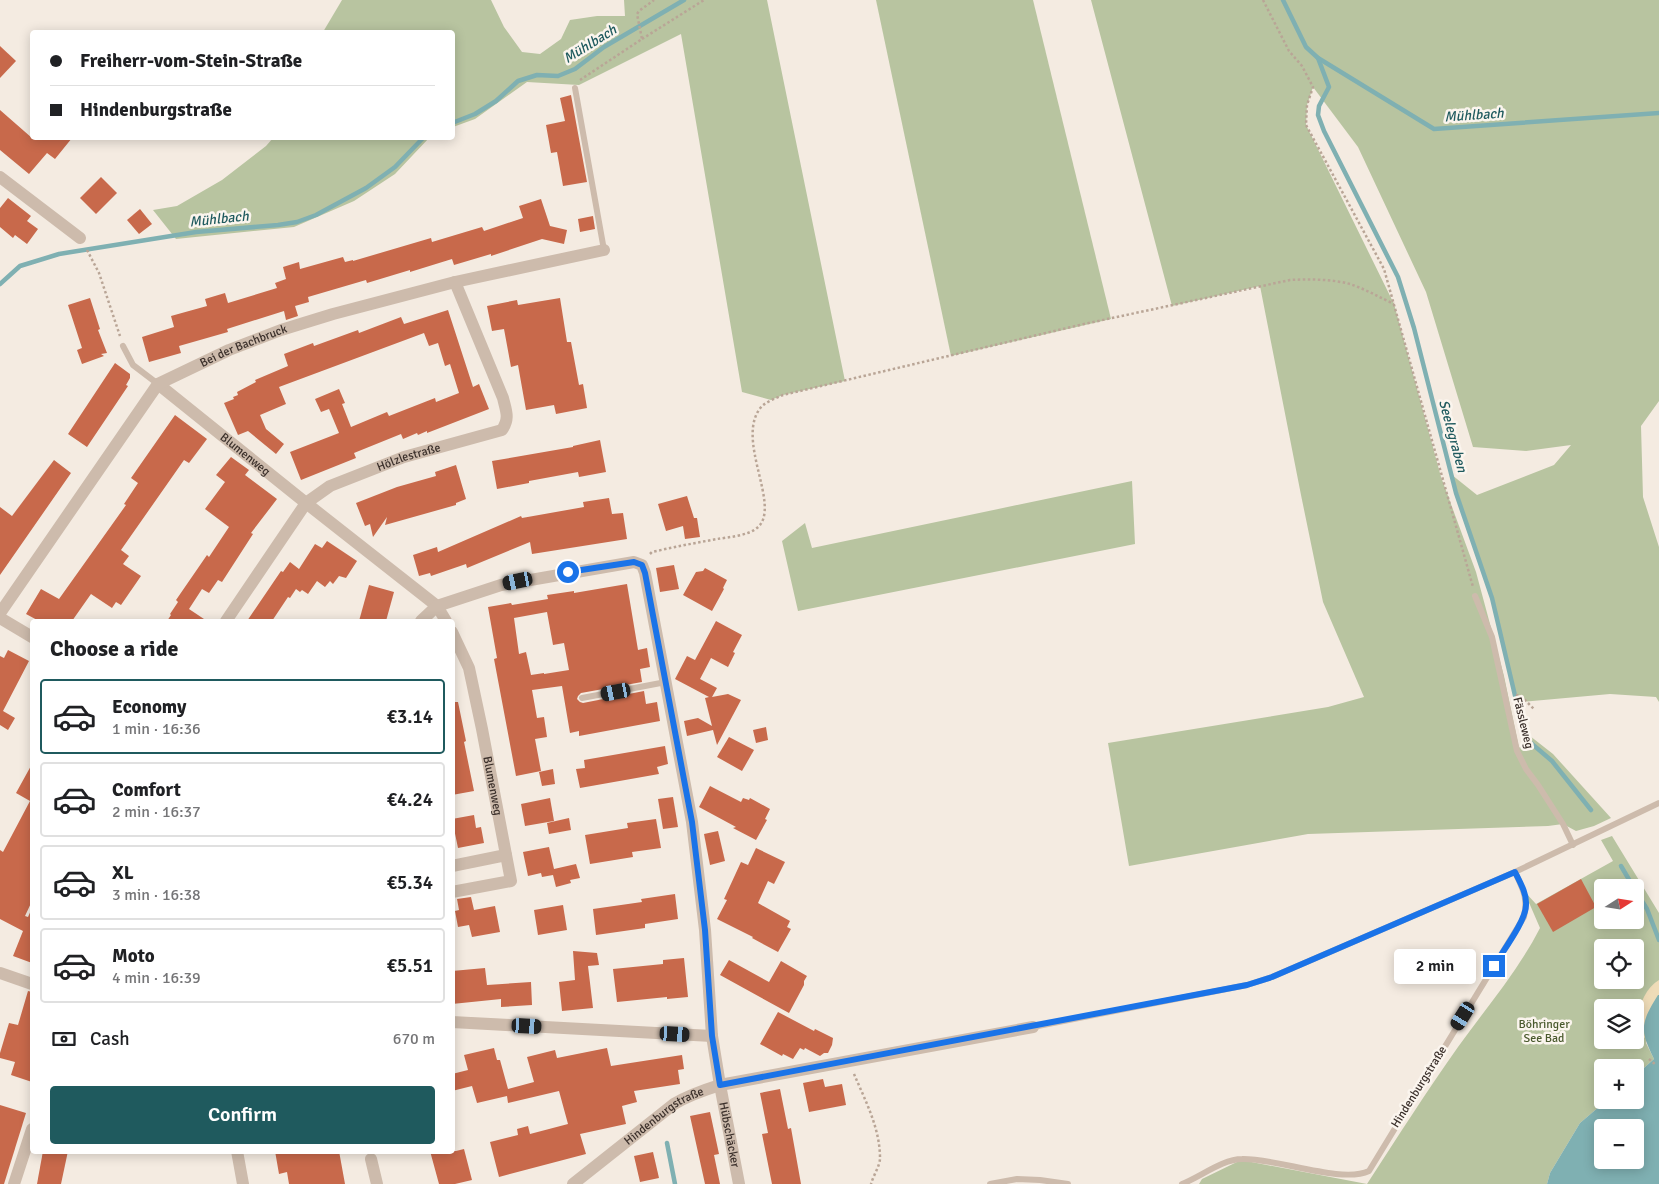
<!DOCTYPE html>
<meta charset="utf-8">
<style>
:root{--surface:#fff;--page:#f6f6f6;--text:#202124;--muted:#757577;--line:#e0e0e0;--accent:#1f5a5e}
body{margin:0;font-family:Signika,sans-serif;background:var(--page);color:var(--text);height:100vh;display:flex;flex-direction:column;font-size:19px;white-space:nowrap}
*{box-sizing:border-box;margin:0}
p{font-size:16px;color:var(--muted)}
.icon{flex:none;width:28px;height:28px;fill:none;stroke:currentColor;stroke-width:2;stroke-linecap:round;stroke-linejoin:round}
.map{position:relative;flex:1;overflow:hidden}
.panel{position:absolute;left:30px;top:619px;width:425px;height:535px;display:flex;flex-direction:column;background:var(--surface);border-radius:5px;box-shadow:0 2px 12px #0003}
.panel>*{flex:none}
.top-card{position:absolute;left:30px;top:30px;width:425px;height:110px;border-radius:5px;box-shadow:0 2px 12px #0003;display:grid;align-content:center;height:110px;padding:0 20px;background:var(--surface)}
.needle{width:32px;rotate:78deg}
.tools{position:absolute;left:1594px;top:879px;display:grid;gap:10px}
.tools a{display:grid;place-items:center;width:50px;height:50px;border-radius:5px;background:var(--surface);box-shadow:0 2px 12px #0003;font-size:25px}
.end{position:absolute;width:22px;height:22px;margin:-11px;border:6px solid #1a73e8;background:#fff;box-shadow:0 0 0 2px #fff}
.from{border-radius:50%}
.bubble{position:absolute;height:35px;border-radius:5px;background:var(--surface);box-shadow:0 2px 12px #0003;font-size:16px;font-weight:600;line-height:35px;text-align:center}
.car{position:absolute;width:15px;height:30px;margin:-15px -8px;border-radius:6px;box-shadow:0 0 4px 1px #0007;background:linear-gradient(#222 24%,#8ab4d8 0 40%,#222 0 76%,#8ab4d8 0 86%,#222 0)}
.top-card b{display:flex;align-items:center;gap:18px;height:48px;font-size:19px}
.top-card b+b{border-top:1px solid var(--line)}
.top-card i{width:12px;height:12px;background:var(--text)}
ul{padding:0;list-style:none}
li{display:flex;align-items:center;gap:15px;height:75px;margin:0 10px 8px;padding:0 10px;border:2px solid var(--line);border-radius:5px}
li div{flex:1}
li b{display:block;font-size:19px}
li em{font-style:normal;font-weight:600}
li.current{border-color:var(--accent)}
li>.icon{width:45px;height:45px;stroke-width:1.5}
h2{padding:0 20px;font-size:22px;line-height:60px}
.pay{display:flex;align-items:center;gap:12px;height:55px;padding:0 20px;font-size:19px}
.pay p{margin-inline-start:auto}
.cta{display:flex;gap:10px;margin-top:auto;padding:10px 20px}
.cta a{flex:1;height:58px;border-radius:5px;background:var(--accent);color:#fff;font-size:20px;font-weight:600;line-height:58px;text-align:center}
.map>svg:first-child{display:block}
</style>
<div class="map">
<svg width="1659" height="1184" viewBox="0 0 1659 1184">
<rect width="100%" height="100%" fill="#f4ebe1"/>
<g fill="#b8c4a0" fill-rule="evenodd">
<path d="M 342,0 L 491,0 L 504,27 L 522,52 L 540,54 L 561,39 L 570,20 L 597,16 L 625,16 L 624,0 L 767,0 L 845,381 L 783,395 L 771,400 L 742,392 L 681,34 L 579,85 L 527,82 L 475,119 L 453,127 L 452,32 L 323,32 Z"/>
<path d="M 876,0 L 1033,0 L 1111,319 L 951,356 Z"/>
<path d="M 1091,0 L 1659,0 L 1659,401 L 1641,426 L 1643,497 L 1659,547 L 1659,702 L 1656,697 L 1610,694 L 1521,702 L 1512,686 L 1492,598 L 1452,475 L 1477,495 L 1554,465 L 1571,445 L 1526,451 L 1473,447 L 1426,292 L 1358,147 L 1313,87 L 1307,105 L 1306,125 L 1394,304 L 1441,477 L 1476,572 L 1504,676 L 1519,748 L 1530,736 L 1553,754 L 1611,818 L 1594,826 L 1576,831 L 1563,824 L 1548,826 L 1308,834 L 1129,866 L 1108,743 L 1328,707 L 1364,697 L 1323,602 L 1301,495 L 1260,286 L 1172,306 Z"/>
<path d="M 273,138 L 429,138 L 395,174 L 354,201 L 294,227 L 176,239 L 153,210 L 177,206 L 222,180 L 266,146 Z"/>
<path d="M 1132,481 L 1135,544 L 798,611 L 782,541 L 805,523 L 812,548 Z"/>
<path d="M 1612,836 L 1659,913 L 1659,995 L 1657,995 L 1646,1043 L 1654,1059 L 1635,1076 L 1635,1068 L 1602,1068 L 1602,1100 L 1607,1100 L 1580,1123 L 1550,1173 L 1547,1184 L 1199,1184 L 1202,1179 L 1241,1160 L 1367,1184 C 1397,1138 1426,1092 1458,1047 C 1486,1008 1518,971 1540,928 L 1524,891 L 1536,904 L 1613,861 L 1601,840 ZM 1602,888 L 1635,888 L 1635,920 L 1602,920 ZM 1602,948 L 1635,948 L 1635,980 L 1602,980 ZM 1602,1008 L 1635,1008 L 1635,1040 L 1602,1040 Z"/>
</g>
<path fill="#efdcb8" d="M 1659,980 L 1659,995 L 1643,1028 L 1645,1038 L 1637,1032 C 1635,1015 1643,989 1659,980 Z"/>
<path fill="#7fb0b2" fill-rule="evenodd" d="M 1658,995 L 1659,995 L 1659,1184 L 1547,1184 L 1550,1173 L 1580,1123 L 1607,1100 L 1635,1100 L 1635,1076 L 1654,1059 C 1640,1030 1640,1024 1658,995 ZM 1602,1128 L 1635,1128 L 1635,1160 L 1602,1160 Z"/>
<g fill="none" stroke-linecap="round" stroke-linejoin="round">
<g stroke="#7fb0b2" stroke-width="4.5">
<path d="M 1283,0 L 1306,47 L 1318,58 L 1434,129 L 1659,113"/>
<path d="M 1318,58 L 1329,87 L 1319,106 L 1318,115 L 1324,131 L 1398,277 L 1414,328 L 1456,493 L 1492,598 L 1525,738 L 1552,761 L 1591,810"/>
<path d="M 452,123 L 475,114 L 496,101 L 518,81 L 537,75 L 558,76 L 575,69 L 604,47 L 684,0"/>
<path d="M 0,284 L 20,266 L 59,254 L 196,232 L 278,225 L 297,222 L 316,215 L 366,188 L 395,167 L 423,138"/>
<path d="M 1621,866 L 1634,888"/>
<path d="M 1635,890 L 1647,909 L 1659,940"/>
<path d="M 667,1143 L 675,1184"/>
</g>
</g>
<g fill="#c8694b" fill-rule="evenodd">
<path d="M 0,46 L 16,61 L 0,78 Z"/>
<path d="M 571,95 L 587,182 L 563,186 L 557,152 L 551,153 L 546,125 L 565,121 L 560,98 Z"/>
<path d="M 0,110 L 32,138 L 72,138 L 55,159 L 47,153 L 29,174 L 0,150 Z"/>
<path d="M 101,177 L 117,193 L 96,214 L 80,198 Z"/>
<path d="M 8,198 L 31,216 L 27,221 L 38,229 L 27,244 L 15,235 L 13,238 L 0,227 L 0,208 Z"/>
<path d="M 541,199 L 550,226 L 567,230 L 564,244 L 542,239 L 491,256 L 491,254 L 454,265 L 452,259 L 410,272 L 410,270 L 367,283 L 366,280 L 308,297 L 309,302 L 295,306 L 298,316 L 286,320 L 284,311 L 227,329 L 228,332 L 179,346 L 181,353 L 149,362 L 142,337 L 174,327 L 171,316 L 207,306 L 205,299 L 225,293 L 228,303 L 277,288 L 275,283 L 286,279 L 283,267 L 299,262 L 300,269 L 343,257 L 345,262 L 353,260 L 353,261 L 431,238 L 432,242 L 482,227 L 484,231 L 523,218 L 519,206 Z"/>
<path d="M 140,209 L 152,224 L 139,234 L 127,220 Z"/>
<path d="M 593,216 L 595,229 L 580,232 L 578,219 Z"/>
<path d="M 90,298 L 100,329 L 98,330 L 107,353 L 101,354 L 104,356 L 82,364 L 77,350 L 82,348 L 68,305 Z"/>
<path d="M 560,298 L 567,342 L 571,342 L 579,385 L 583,384 L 587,408 L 556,414 L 554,405 L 526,410 L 518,365 L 511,367 L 504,329 L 492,331 L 487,306 L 517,300 L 518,305 Z"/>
<path d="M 448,310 L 473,387 L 479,384 L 489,409 L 427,433 L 427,431 L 418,435 L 417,433 L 403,439 L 401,434 L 354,453 L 356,458 L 301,480 L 290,452 L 339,433 L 329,409 L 321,412 L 315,399 L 339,389 L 345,403 L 342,404 L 351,427 L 387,412 L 389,416 L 435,398 L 436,402 L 459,393 L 450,364 L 445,366 L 438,343 L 429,346 L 424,333 L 279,387 L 286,404 L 260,415 L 266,429 L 284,444 L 276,454 L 248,431 L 238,435 L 224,403 L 234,399 L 233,397 L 238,395 L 237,392 L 256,382 L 255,380 L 288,366 L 284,354 L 313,343 L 314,346 L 358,330 L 359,333 L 401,317 L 404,324 Z"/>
<path d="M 115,363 L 130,374 L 130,378 L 126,385 L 128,386 L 87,447 L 68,434 Z"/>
<path d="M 175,415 L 207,439 L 189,463 L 184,460 L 121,550 L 129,556 L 123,564 L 141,576 L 121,605 L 116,602 L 112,608 L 91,594 L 72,621 L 39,621 L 26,614 L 41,589 L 59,599 L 126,505 L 124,504 L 138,483 L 131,478 Z"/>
<path d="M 600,440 L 606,472 L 579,477 L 578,472 L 529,481 L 529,483 L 497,489 L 492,461 L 573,447 L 573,446 Z"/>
<path d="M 231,457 L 249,470 L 245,475 L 277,499 L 251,533 L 253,534 L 222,582 L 218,580 L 209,593 L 202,589 L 189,609 L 207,621 L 167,621 L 171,615 L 170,614 L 178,602 L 176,600 L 207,555 L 209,557 L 229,527 L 205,509 L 225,482 L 216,475 Z"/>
<path d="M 54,460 L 71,473 L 0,575 L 0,507 L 12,516 Z"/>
<path d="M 456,465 L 466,499 L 456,503 L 456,505 L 385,525 L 387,517 L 373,537 L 370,524 L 365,526 L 356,503 L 397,487 L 436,476 L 435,472 Z"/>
<path d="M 687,496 L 694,518 L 697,518 L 700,537 L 685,539 L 683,526 L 666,531 L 658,504 Z"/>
<path d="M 609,498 L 612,514 L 623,513 L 627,539 L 532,554 L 530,542 L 467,568 L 466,564 L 431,576 L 430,573 L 419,576 L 413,555 L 437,547 L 438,552 L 521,516 L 522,518 L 584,507 L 583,502 Z"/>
<path d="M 327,541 L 357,561 L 346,578 L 339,576 L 333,584 L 330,581 L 325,587 L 317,581 L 308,594 L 302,590 L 300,592 L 296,589 L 290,598 L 288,597 L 272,621 L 247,621 L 281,571 L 283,572 L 290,562 L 299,569 L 315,544 L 322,548 Z"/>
<path d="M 674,565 L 679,589 L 660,592 L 656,568 Z"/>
<path d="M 705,568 L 727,580 L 723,588 L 724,589 L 712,611 L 683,595 L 696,572 L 703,571 Z"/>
<path d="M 627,584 L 638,650 L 647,648 L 650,667 L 640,669 L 642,682 L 581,693 L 578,696 L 577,699 L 580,702 L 583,703 L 644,691 L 646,704 L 657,702 L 660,721 L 579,736 L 579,731 L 570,733 L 562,686 L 532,690 L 537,718 L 544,717 L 547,737 L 535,739 L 541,771 L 516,776 L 494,659 L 497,658 L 488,607 L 511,603 L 512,605 L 548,599 L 547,595 L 574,591 L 574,593 ZM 547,612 L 553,645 L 564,643 L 569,670 L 544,674 L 544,673 L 531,675 L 526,652 L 519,654 L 514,618 Z"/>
<path d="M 369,585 L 394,592 L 386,621 L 359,621 Z"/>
<path d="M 716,621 L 742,635 L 733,652 L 735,653 L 728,667 L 711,658 L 700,679 L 717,688 L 712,697 L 728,694 L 741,700 L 717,745 L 713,730 L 687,736 L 684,721 L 698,718 L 712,726 L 705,698 L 709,697 L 675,679 L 687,656 L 695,660 Z"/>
<path d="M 8,650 L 29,661 L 3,711 L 15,718 L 8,730 L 0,725 L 0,656 L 4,658 Z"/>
<path d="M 452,702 L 458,702 L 466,741 L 464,742 L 474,791 L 452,795 Z"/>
<path d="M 766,727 L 768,740 L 756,743 L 753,730 Z"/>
<path d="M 729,737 L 754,750 L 742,771 L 717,757 Z"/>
<path d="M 665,746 L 668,764 L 657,767 L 659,774 L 580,788 L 576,769 L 585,768 L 584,760 Z"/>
<path d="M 32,764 L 32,901 L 25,916 L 28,917 L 32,908 L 32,963 L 13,956 L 23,931 L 0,919 L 0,850 L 3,852 L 30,801 L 16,793 Z"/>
<path d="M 553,769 L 555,784 L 542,786 L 539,772 Z"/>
<path d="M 710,786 L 741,802 L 743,798 L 749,800 L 750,798 L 770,809 L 765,819 L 767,820 L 756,840 L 733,828 L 736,827 L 699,807 Z"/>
<path d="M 673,797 L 678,827 L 663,829 L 658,799 Z"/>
<path d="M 550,798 L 554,821 L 525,826 L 521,804 Z"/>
<path d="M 474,815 L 476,828 L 481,827 L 484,843 L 458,848 L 452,819 Z"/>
<path d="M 569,818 L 571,830 L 549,834 L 547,823 Z"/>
<path d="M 656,819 L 661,848 L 632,852 L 633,857 L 590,864 L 585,835 L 628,828 L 627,823 Z"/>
<path d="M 718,831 L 725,861 L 710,865 L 704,834 Z"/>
<path d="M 549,847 L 554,869 L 576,864 L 580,878 L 570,880 L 571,883 L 556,887 L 553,875 L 542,877 L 541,873 L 528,876 L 523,852 Z"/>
<path d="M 756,848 L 785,862 L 774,884 L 768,881 L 758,903 L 790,921 L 787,927 L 791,929 L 778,952 L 752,938 L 753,937 L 717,919 L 727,900 L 724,899 L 741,862 L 748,865 Z"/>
<path d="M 1581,879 L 1596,907 L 1553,932 L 1537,904 Z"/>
<path d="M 675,894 L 678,919 L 645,924 L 645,928 L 596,935 L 593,909 L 642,902 L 641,899 Z"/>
<path d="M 471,897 L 474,910 L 495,906 L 500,932 L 472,937 L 469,925 L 458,927 L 455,911 L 459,910 L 457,899 Z"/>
<path d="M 563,905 L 567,930 L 538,935 L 534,910 Z"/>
<path d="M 573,951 L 597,953 L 599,965 L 588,966 L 593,1008 L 562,1011 L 559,982 L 575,980 Z"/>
<path d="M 684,958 L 688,997 L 667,999 L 667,997 L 617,1002 L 613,969 L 663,964 L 663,960 Z"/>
<path d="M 729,960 L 769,982 L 781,961 L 807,976 L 804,981 L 804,985 L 789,1013 L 720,975 Z"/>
<path d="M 485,968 L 487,985 L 531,982 L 532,1005 L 501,1007 L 501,999 L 452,1004 L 452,971 Z"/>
<path d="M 28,991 L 32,992 L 32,1082 L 11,1075 L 15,1062 L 0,1058 L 0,1053 L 9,1023 L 18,1025 Z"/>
<path d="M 778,1012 L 814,1031 L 815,1029 L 833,1038 L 832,1045 L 828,1053 L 824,1053 L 820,1056 L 805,1048 L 804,1050 L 800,1048 L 793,1059 L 783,1054 L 782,1056 L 760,1044 Z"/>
<path d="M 494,1048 L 497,1060 L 500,1060 L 508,1089 L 534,1082 L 527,1057 L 555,1050 L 557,1058 L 607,1048 L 611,1066 L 682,1055 L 684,1069 L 678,1070 L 680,1084 L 634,1091 L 637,1102 L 622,1106 L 626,1124 L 580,1134 L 586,1154 L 499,1177 L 490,1142 L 518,1135 L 517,1129 L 528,1126 L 530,1134 L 568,1124 L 559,1091 L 508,1103 L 507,1096 L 477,1103 L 472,1086 L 452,1091 L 452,1074 L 468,1070 L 464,1055 Z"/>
<path d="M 823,1079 L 825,1087 L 842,1084 L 846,1105 L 809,1112 L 803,1083 Z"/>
<path d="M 780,1089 L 788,1129 L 791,1128 L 801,1184 L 772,1184 L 762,1134 L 768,1133 L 760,1093 Z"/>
<path d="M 0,1105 L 26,1113 L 4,1184 L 0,1184 Z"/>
<path d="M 710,1112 L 719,1154 L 714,1155 L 720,1184 L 705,1184 L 690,1116 Z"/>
<path d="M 464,1149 L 472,1180 L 455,1184 L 439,1184 L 430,1151 L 456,1151 Z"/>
<path d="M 43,1151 L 68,1151 L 61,1184 L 37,1184 Z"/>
<path d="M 275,1151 L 339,1151 L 345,1184 L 289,1184 L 287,1172 L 279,1174 Z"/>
<path d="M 653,1152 L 659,1178 L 640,1182 L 634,1156 Z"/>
</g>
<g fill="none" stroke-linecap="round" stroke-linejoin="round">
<g stroke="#b9a596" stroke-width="2.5" stroke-dasharray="2.5 2.5" stroke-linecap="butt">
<path d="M 1263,0 L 1289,51 L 1302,66 L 1313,87 L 1307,105 L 1306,125 L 1384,269 L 1473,587"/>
<path d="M 642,39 L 704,0"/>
<path d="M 580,80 L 642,39 L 637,14 L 639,11 L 654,0"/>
<path d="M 87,250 L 99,273 L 120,336"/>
<path d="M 650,554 L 652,552 C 674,547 695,543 717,539 C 729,537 747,536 757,528 C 783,507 733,438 762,406 C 768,401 776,398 783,395 L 1084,324 L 1290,280 C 1309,279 1331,279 1350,284 C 1365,289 1379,297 1394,304"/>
<path d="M 1516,695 L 1521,696 L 1534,709"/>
<path d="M 1649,1059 L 1656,1065"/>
<path d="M 854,1074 C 865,1100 880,1128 880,1158 C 880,1166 873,1176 871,1184"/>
<path d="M 1625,1100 L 1627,1103"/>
</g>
<g stroke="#cdbbac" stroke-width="6">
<path d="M 575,88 L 604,250"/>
<path d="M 123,346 L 133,365 L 158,384"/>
<path d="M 1475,596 L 1492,637 L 1517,751 L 1526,769 L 1538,785 L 1563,824 L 1573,845"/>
<path d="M 582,698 L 666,682"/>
<path d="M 1515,872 L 1659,803"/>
<path d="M 1033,1027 L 1247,985 L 1272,977 L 1515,872 C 1523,890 1528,897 1524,917 L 1369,1171 C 1341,1184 1277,1158 1242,1159 C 1223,1159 1200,1177 1182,1184"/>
<path d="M 990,1184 L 1017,1179 L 1040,1180 L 1068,1184"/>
</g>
<g stroke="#cdbbac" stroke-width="12">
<path d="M 0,177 L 80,238"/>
<path id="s1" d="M 158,384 L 306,503 L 437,606 L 446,621"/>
<path id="s2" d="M 0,613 L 158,384 L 229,350 L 281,330 L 333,314 L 455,282 L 604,250"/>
<path d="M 0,618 L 32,637"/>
<path id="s3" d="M 226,621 L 306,503 L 330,486 L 404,457 L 502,430 C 510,418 506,411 503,398 L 455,282"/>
<path id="s4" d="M 421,621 L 437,606 L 501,585 L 634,562 L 642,565 L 645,573 L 692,822 L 705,930 L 712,1036 L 720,1085 L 739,1184"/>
<path id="s5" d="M 452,632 L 469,668 L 482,729 L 511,881 L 452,892"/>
<path d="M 452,866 L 506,855"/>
<path d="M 0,973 L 32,984"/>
<path d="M 452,1022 L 712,1036"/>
<path d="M 237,1151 L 243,1184"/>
<path d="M 371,1159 L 377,1184"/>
<path d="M 14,1184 L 32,1129"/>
<path id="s6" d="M 573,1184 L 674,1104 C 689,1095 704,1090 720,1085 L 1033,1027"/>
</g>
</g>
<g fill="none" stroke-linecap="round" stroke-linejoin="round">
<path stroke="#1a73e8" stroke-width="6" d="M 568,572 L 634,562 L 642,565 L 645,573 L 692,822 L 705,930 L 712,1036 L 720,1085 L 1247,985 L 1272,977 L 1515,872 C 1520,882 1527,894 1526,905 C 1526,921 1502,952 1494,966"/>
</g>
<g text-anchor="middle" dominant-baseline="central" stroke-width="5" stroke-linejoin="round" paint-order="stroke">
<g font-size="12" fill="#3b302b" stroke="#fbf5ee">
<text stroke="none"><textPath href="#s2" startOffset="372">Bei der Bachbruck</textPath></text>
<text stroke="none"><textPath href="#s1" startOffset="112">Blumenweg</textPath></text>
<text stroke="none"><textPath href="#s3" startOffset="256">Hölzlestraße</textPath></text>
<text transform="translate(1523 723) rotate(76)">Fässleweg</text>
<text stroke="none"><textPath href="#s5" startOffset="160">Blumenweg</textPath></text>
<text transform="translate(1419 1087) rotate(-58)">Hindenburgstraße</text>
<text stroke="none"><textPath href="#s6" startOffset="114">Hindenburgstraße</textPath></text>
<text stroke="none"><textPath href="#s4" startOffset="810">Hübschäcker</textPath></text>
</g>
<g font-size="12" fill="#4a5a2e" stroke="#fbf5ee">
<text x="1544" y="1024">Böhringer<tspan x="1544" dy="14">See Bad</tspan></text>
</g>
<g font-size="14" font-style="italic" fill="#1f5a5e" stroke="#fbf5ee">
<text transform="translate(590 44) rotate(-32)">Mühlbach</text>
<text transform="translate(1474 115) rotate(-4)">Mühlbach</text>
<text transform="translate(219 219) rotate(-6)">Mühlbach</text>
<text transform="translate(1453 436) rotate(75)">Seelegraben</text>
</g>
</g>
</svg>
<div class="tools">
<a><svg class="needle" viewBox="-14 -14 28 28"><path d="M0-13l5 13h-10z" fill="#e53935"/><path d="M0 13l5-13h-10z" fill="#757577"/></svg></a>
<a><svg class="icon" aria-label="locate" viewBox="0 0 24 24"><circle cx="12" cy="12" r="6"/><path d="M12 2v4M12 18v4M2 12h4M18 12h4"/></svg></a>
<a><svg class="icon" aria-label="layers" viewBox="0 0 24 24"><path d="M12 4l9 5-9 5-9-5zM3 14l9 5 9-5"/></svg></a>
<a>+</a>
<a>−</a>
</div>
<i class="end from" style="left:568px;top:572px"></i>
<i class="end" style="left:1494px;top:966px"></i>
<div class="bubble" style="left:1394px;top:949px;width:82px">2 min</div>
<i class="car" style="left:518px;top:581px;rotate:258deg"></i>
<i class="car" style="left:616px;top:692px;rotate:259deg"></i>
<i class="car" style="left:1463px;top:1016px;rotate:212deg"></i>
<i class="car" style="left:527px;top:1026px;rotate:93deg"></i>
<i class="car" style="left:675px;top:1034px;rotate:93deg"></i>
<div class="top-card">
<b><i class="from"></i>Freiherr-vom-Stein-Straße</b>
<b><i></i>Hindenburgstraße</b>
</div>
<section class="panel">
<h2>Choose a ride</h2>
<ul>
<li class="current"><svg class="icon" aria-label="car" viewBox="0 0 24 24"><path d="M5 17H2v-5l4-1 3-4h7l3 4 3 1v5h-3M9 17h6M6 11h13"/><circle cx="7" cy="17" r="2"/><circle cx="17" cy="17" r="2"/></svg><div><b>Economy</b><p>1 min · 16:36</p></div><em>€3.14</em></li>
<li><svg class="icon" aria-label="car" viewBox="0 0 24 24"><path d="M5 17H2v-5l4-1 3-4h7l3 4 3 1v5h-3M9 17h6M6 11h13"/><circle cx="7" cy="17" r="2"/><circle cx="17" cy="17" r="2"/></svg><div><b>Comfort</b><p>2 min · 16:37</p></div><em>€4.24</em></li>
<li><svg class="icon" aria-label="car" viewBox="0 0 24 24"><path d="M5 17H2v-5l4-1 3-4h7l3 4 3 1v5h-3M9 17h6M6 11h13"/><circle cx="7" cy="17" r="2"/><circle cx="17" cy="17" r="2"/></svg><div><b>XL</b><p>3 min · 16:38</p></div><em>€5.34</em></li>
<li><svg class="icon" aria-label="car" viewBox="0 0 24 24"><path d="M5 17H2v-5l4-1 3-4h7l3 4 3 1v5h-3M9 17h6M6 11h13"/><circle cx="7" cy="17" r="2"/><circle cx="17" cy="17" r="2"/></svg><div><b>Moto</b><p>4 min · 16:39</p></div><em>€5.51</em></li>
</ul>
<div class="pay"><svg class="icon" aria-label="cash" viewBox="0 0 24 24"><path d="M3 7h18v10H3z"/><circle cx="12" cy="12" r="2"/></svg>Cash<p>670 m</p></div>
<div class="cta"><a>Confirm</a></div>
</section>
</div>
